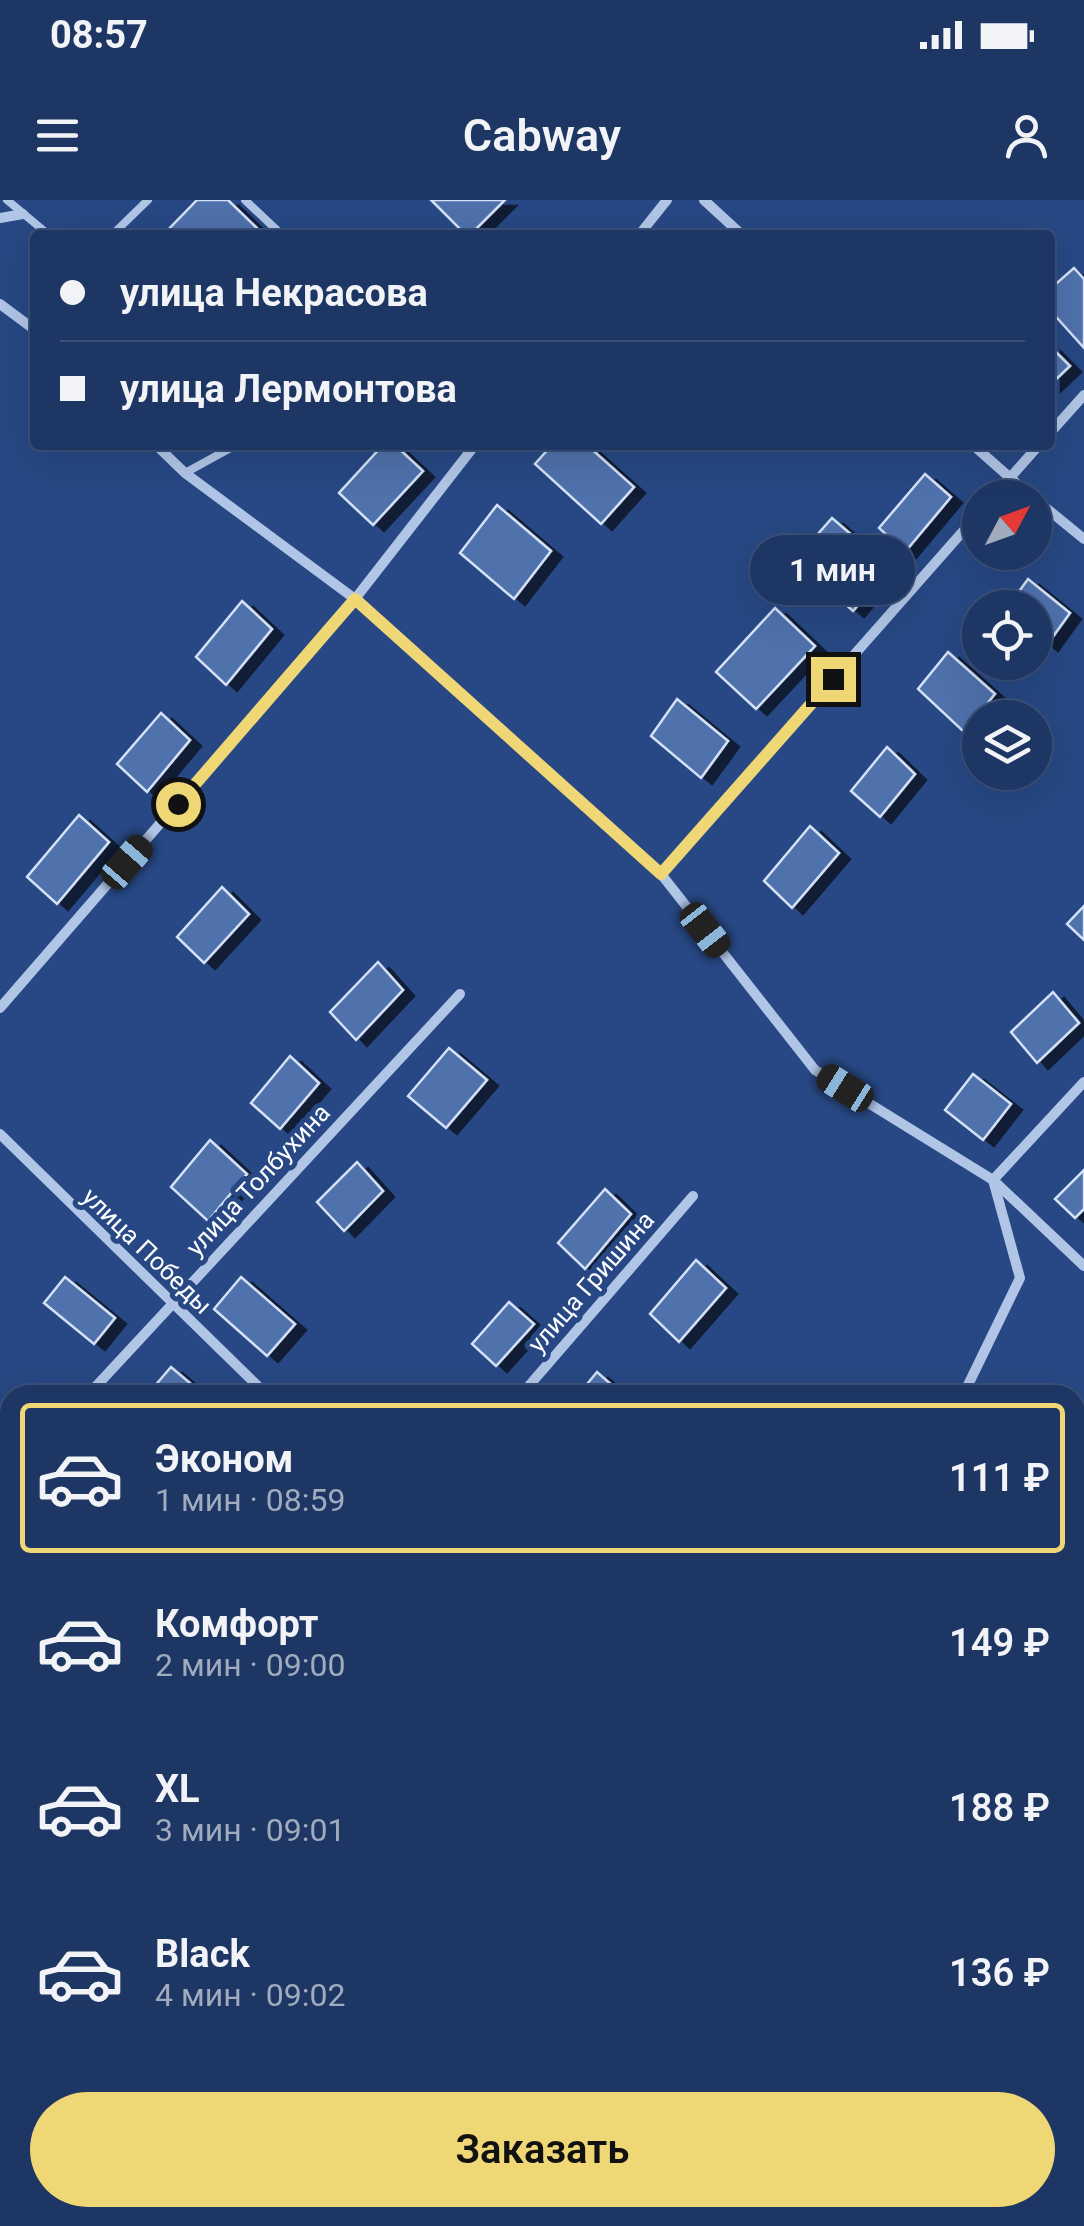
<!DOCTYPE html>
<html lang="ru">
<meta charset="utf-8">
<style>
:root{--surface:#1d3663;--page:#2a416c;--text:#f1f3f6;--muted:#a0abbe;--line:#3b5078;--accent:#f0d776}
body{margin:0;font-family:Roboto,sans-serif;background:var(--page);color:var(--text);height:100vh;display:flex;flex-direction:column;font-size:38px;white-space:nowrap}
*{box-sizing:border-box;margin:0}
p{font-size:32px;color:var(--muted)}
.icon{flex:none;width:55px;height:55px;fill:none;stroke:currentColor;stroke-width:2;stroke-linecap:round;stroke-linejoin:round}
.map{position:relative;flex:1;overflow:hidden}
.details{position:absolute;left:0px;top:1185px;width:1085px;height:842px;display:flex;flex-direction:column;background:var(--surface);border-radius:30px 30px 0 0;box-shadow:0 10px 40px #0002,0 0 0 2px var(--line)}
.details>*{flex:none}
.banner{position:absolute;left:30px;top:30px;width:1025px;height:220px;border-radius:10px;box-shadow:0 10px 40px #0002,0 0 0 2px var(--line);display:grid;align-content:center;height:220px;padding:0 30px;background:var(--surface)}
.needle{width:65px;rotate:49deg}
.fabs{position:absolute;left:962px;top:280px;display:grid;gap:20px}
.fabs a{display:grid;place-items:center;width:90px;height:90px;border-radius:50%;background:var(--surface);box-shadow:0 10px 40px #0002,0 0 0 2px var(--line);font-size:50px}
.end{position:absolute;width:45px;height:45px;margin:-22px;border:12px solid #f0d776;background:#111;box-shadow:0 0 0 5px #111}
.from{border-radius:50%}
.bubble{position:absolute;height:70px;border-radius:35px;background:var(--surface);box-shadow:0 10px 40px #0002,0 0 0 2px var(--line);font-size:32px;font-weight:600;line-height:70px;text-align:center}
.car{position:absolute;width:30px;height:60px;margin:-30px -15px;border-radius:12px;box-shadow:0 0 8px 2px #0007;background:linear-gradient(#222 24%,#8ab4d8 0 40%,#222 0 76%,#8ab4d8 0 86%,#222 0)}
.banner b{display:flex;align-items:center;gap:35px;height:95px;font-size:38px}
.banner b+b{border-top:2px solid var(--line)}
.banner i{width:25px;height:25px;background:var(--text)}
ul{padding:18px 0 0;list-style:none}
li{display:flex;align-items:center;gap:30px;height:150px;margin:0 20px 15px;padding:0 10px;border:5px solid transparent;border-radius:10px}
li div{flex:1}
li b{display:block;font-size:38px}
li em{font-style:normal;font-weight:600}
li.on{border-color:var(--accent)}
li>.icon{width:90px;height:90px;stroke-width:1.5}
.button{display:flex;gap:20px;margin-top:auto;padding:20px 30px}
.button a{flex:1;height:115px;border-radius:60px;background:var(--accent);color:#111;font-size:40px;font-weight:600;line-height:115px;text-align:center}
.status{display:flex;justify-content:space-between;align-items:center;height:70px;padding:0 50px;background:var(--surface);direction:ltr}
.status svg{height:28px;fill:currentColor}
header{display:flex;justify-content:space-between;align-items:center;height:130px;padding:0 30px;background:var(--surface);font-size:45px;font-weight:600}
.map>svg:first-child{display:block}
</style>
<div class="status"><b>08:57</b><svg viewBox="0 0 49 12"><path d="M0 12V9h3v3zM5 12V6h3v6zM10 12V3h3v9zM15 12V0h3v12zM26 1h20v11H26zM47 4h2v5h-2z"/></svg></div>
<header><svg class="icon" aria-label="menu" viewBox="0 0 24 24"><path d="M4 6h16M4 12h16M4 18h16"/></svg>Cabway<svg class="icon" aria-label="person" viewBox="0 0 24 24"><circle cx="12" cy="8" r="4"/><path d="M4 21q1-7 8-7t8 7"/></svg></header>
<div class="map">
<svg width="1084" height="2026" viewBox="0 0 1084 2026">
<defs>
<filter id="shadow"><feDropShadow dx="11" dy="6" stdDeviation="0" flood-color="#0009"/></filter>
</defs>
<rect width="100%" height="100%" fill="#274884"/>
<g fill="#4f71ac" stroke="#d4e1f6" stroke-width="2.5" filter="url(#shadow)">
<path d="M 197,0 L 228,0 L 264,35 L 163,35 Z"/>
<path d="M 431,0 L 505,0 L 470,35 L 466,35 Z"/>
<path d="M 1074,68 L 1084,79 L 1084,148 L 1050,110 L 1050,89 Z"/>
<path d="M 1050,146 L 1070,166 L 1050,185 Z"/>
<path d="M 383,245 L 395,245 L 423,271 L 373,325 L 339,293 Z"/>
<path d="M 552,245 L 587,245 L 634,287 L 601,324 L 535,264 Z"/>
<path d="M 925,274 L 951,297 L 905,352 L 879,328 Z"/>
<path d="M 497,305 L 551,351 L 514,399 L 460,353 Z"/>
<path d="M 832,318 L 890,368 L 853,411 L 795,360 Z"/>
<path d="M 1028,379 L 1070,413 L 1047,445 L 1035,435 L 1035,408 L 1007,408 Z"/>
<path d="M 242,401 L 272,429 L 226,485 L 196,457 Z"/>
<path d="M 775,408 L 815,446 L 756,509 L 716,472 Z"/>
<path d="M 948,452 L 995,494 L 964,532 L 918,489 Z"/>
<path d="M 677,499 L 728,541 L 701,578 L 651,536 Z"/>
<path d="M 161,513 L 190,540 L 147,592 L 117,564 Z"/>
<path d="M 887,547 L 915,574 L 880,617 L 851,591 Z"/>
<path d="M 79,615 L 109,642 L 57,704 L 27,677 Z"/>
<path d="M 810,626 L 839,653 L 792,708 L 764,681 Z"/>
<path d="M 222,687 L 249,714 L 204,763 L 177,737 Z"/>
<path d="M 1084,706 L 1084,740 L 1067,724 Z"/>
<path d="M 378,762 L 403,790 L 356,840 L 330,812 Z"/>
<path d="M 1053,792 L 1079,823 L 1037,863 L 1011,832 Z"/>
<path d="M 449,848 L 487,880 L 446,928 L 408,896 Z"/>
<path d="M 290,856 L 319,883 L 280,929 L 251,903 Z"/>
<path d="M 973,874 L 1011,904 L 983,940 L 945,910 Z"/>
<path d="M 210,940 L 247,974 L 208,1021 L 171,987 Z"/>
<path d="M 357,962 L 383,991 L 344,1031 L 317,1002 Z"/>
<path d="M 1084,970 L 1084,1009 L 1075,1018 L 1055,999 Z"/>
<path d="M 605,989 L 631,1014 L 585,1069 L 558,1043 Z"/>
<path d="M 696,1060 L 726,1088 L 679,1142 L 650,1114 Z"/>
<path d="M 65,1077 L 115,1118 L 94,1144 L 44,1103 Z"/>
<path d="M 241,1077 L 295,1124 L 267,1156 L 214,1109 Z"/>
<path d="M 509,1102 L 534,1124 L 496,1166 L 472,1144 Z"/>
<path d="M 171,1167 L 204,1195 L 147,1195 Z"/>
<path d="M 597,1172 L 623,1195 L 578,1195 Z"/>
<path d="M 5,1206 L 10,1211 L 10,1247 L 0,1258 L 0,1212 Z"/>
<path d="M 1084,1431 L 1084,1493 L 1075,1504 L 1075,1441 Z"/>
<path d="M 1084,1598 L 1084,1660 L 1075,1670 L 1075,1608 Z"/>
</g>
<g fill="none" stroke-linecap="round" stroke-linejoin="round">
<g stroke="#b1c5e7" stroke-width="8">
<path d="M 7,0 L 49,35"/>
<path d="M 245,0 L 282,35"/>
<path d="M 112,35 L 148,0"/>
<path d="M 185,273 L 236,245"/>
</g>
<g stroke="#b1c5e7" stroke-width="10">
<path d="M 704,0 L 742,35"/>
<path d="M 0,18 L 23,14"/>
<path d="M 639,35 L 667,0"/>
<path d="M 0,104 L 35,130"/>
<path d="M 1050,233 L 1084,195"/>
<path d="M 156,245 L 185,273 L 355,399 L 661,674 L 815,870 L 993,980 L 1084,1066"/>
<path d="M 973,245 L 1033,298"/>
<path d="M 992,298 L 1039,245"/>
<path d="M 1035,299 L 1084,339"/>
<path d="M 661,674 L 980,312"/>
<path d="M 0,808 L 355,399 L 475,245"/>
<path d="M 0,934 L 267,1195"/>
<path d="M 88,1195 L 460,794"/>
<path d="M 521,1195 L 693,996"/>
<path d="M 959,1195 L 968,1185 L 1020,1078 L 993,980 L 1084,882"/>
<path d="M 0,1292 L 10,1281"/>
<path d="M 1075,1547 L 1084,1538"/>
<path d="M 0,1778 L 10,1767"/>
<path d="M 1075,1916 L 1084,1923"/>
<path d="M 1075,2004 L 1084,1994"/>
<path d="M 206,2026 L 214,2018"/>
<path d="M 679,2026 L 686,2018"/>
<path d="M 1055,2026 L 1063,2018"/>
</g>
</g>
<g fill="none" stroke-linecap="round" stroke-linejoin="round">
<path stroke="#f0d776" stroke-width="12" d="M 178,604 L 355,399 L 661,674 L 833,479"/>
</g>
<g text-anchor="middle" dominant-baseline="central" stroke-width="10" stroke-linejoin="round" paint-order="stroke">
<g font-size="25" fill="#fff" stroke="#274884">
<text transform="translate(258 980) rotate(-47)">улица Толбухина</text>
<text transform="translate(147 1051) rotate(44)">улица Победы</text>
<text transform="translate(591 1082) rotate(-49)">улица Гришина</text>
</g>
</g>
</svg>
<div class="fabs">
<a><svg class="needle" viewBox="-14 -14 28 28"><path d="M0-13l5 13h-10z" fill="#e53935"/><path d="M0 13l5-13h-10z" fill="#a0abbe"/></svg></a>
<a><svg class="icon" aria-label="locate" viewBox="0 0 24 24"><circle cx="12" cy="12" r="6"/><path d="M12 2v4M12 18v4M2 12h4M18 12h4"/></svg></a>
<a><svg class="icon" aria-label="layers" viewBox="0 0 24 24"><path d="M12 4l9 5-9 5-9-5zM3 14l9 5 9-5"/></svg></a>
</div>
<i class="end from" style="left:178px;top:604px"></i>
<i class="end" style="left:833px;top:479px"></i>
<div class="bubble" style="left:750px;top:335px;width:165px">1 мин</div>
<i class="car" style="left:127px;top:662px;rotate:41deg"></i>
<i class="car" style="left:705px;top:730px;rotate:142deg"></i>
<i class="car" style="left:845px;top:888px;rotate:302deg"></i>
<div class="banner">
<b><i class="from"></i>улица Некрасова</b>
<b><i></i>улица Лермонтова</b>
</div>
<section class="details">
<ul>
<li class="on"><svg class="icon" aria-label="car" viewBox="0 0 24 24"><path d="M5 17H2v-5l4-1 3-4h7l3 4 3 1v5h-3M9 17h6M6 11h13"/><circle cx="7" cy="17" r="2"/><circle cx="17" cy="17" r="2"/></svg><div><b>Эконом</b><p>1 мин · 08:59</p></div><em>111 ₽</em></li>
<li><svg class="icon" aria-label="car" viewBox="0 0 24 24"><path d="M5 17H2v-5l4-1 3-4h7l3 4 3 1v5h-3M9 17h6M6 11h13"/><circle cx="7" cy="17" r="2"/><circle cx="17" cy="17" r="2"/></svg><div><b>Комфорт</b><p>2 мин · 09:00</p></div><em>149 ₽</em></li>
<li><svg class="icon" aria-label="car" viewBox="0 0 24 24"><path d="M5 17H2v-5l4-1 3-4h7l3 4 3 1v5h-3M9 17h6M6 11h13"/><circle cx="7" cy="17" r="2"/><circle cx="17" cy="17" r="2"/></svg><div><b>XL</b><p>3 мин · 09:01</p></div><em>188 ₽</em></li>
<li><svg class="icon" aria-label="car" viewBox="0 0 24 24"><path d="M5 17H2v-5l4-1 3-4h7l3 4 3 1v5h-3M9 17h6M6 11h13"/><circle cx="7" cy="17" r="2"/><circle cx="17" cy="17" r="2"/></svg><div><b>Black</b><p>4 мин · 09:02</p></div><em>136 ₽</em></li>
</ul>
<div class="button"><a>Заказать</a></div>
</section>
</div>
